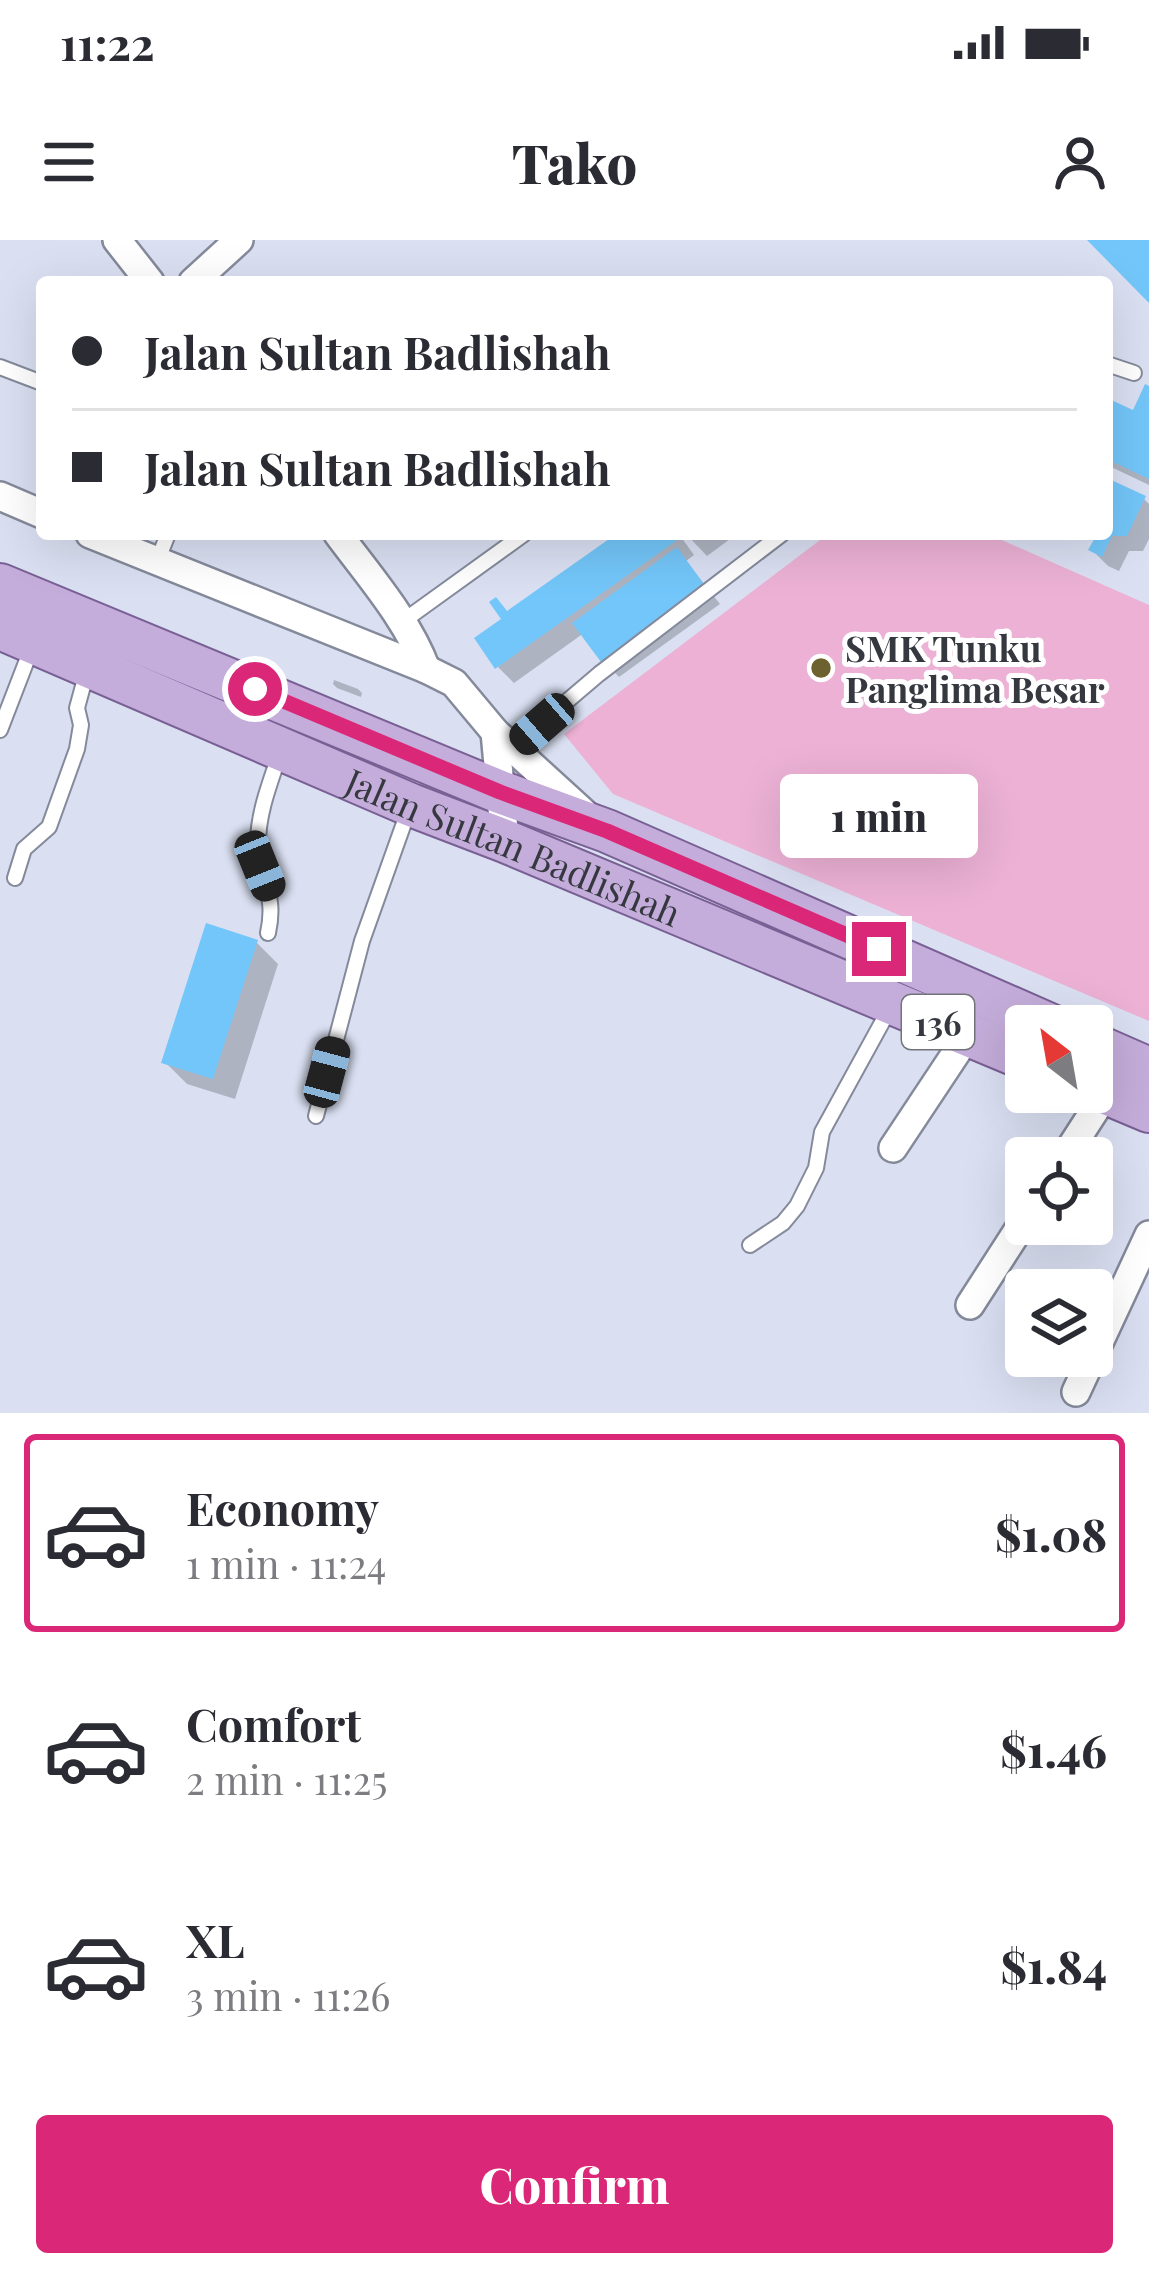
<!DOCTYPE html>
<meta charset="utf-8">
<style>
:root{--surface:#fff;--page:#f2f2f3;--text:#2b2b33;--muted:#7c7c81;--line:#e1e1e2;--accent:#db2777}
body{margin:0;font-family:"Playfair Display",serif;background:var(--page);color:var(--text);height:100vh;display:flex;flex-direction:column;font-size:45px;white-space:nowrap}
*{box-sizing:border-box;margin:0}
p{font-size:39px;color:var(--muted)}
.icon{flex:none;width:66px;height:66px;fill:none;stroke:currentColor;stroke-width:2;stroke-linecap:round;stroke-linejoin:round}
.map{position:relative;height:1173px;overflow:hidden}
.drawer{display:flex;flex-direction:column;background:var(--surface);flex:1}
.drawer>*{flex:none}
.hud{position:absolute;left:36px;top:36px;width:1077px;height:264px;border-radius:12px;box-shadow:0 12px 48px #0002;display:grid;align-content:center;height:264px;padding:0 36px;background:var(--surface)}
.needle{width:78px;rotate:329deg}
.tools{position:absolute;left:1005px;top:765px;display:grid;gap:24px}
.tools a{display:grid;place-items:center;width:108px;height:108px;border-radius:12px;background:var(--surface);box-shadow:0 12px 48px #0002;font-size:60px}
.end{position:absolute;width:54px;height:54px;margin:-27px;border:15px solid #db2777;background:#fff;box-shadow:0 0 0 6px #fff}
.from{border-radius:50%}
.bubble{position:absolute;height:84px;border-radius:12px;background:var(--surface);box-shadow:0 12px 48px #0002;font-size:39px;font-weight:800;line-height:84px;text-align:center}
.car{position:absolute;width:36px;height:72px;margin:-36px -18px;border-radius:15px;box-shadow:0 0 9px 3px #0007;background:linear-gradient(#222 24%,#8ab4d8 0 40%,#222 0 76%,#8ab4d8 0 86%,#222 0)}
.hud b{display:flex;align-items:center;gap:42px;height:114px;font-size:45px}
.hud b+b{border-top:3px solid var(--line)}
.hud i{width:30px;height:30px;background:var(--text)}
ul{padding:21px 0 0;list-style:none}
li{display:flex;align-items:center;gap:36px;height:198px;margin:0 24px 18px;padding:0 12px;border:6px solid transparent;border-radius:12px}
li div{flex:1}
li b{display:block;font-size:45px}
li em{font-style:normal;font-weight:800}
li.active{border-color:var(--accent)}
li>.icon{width:108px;height:108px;stroke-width:1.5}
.action{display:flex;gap:24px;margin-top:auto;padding:24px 36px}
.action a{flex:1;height:138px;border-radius:12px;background:var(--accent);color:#fff;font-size:48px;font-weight:800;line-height:138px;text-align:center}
.status{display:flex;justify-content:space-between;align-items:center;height:84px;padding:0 60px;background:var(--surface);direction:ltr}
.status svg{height:33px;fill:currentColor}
header{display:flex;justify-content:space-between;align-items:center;height:156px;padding:0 36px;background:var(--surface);font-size:54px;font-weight:800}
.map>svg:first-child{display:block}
</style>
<div class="status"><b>11:22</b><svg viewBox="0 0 49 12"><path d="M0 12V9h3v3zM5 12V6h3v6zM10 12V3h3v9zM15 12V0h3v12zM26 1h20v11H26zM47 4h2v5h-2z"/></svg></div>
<header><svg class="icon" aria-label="menu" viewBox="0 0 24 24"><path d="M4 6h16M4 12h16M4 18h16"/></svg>Tako<svg class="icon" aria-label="person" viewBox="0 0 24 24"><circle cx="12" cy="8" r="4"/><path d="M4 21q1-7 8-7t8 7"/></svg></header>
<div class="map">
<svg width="1149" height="1173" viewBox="0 0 1149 1173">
<rect width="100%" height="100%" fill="#dae0f2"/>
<path fill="#ecb1d5" d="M 828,294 L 988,294 L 1149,365 L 1149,781 L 613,554 L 564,494 Z"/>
<g fill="#0003">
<path d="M 1149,149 L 1149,245 L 1107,225 L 1107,161 L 1134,174 Z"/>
<path d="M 1107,242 L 1144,259 L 1149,264 L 1149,299 L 1143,311 L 1129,311 L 1119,331 L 1108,326 L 1092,310 L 1098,294 L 1107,294 Z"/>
<path d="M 609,294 L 679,294 L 694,315 L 686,321 L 720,364 L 619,437 L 603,420 L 584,393 L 514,443 L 498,427 L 505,379 L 509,374 L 613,300 Z"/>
<path d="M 686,294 L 737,294 L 707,316 Z"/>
<path d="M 334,440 L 358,449 L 362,453 L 361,457 L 337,448 L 333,444 Z"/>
<path d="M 256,702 L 278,724 L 235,859 L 187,844 L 165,822 Z"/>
</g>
<g fill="#73c6f9">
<path d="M 1087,0 L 1149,0 L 1149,63 Z"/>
<path d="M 1145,144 L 1149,146 L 1149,239 L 1107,219 L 1107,158 L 1133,170 Z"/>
<path d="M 1107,238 L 1146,256 L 1127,296 L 1112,296 L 1102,317 L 1088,310 L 1097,294 L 1107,294 Z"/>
<path d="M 605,294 L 677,294 L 680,298 L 495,429 L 474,398 L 501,379 L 489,362 L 496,357 L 507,371 L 609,299 Z"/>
<path d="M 677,307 L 706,347 L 601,422 L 572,383 Z"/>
<path d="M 206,683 L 258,700 L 213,839 L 161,823 Z"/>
</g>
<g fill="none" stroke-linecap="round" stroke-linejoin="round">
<g stroke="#858a9b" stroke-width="18">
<g id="service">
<path d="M 1107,124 L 1134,133"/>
<path d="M 0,127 L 42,143"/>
<path d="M 157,322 L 168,294"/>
<path d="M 402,382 L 524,294"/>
<path d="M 0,490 L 32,407"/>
<path d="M 512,508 L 599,434 L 782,294"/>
<path d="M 15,638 L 24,609 L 49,587 L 77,509 L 81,485 L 77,468 L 87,431"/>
<path d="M 268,693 C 277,651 259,643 258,607 C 257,575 270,543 280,513"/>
<path d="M 316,876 L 362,701 L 409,569"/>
<path d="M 750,1005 L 783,983 L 797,966 L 816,928 L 822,892 L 890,768"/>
</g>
</g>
<g stroke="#858a9b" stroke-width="32">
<g id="minor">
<path d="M 117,0 L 150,42"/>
<path d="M 193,42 L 239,0"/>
<path d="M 0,256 L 42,274"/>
<path d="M 90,294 L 426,429 L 454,443 L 495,492 L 584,573"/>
<path d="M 338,294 C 369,336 408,380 426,429"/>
<path d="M 495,492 L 505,601"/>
<path d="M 893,908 L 968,795"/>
<path d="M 1064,918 L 1106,853"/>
<path d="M 970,1065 L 1026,978"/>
<path d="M 1076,1152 L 1149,995"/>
</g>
</g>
<g stroke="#796094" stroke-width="46">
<g id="primary">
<path d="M 0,345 L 500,552 L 607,591 L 1052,786"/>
<path id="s1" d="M 0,388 L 411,565 L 505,601 L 1026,819"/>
<path d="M 1092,804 L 1149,829"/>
<path d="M 1092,847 L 1149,871"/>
</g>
</g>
<use href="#service" stroke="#fff" stroke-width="14"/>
<use href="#minor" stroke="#fff" stroke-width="27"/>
<use href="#primary" stroke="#c4adda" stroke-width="42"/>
</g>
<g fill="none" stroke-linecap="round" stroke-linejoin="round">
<path stroke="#db2777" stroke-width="15" d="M 255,449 L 500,552 L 607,591 L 879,709"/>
</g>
<circle fill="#6d622f" stroke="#fff" stroke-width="4.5" cx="821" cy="428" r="12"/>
<g text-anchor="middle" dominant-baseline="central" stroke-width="10" stroke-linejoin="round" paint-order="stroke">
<rect fill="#fff" stroke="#727479" stroke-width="3" x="902" y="755" width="72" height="54" rx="9"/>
<g font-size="33" font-weight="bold" fill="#363840">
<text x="938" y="782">136</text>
</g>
<g font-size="36" font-weight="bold" fill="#363840" stroke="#fff" text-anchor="start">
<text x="845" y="407">SMK Tunku<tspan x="845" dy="41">Panglima Besar</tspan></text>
</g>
<g font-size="36" fill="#363840" stroke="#fff">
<text stroke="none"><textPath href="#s1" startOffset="558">Jalan Sultan Badlishah</textPath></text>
</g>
</g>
</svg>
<div class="tools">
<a><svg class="needle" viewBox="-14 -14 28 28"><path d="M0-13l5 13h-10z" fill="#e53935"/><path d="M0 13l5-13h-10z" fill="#7c7c81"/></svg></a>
<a><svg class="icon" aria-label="locate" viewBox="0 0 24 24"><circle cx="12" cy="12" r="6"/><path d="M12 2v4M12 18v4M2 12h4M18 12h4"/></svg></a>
<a><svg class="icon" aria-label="layers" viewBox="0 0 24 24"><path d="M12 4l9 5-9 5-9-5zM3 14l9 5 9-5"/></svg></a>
</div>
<i class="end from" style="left:255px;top:449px"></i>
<i class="end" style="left:879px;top:709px"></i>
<div class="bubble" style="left:780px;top:534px;width:198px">1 min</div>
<i class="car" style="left:542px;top:484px;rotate:229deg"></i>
<i class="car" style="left:260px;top:626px;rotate:158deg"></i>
<i class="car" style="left:327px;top:832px;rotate:15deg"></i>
<div class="hud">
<b><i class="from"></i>Jalan Sultan Badlishah</b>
<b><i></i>Jalan Sultan Badlishah</b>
</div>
</div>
<section class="drawer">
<ul>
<li class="active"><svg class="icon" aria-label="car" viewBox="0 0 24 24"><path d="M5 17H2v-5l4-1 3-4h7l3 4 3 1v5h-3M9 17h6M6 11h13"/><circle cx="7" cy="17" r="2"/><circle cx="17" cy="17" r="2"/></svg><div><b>Economy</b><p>1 min · 11:24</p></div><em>$1.08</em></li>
<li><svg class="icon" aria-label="car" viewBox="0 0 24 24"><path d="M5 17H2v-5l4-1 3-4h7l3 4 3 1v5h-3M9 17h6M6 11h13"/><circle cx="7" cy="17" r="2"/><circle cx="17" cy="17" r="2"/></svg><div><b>Comfort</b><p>2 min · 11:25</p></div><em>$1.46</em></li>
<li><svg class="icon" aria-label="car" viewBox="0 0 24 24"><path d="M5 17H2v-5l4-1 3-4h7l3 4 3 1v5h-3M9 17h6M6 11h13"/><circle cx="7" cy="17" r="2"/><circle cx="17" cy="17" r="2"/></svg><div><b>XL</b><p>3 min · 11:26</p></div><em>$1.84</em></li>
</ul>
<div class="action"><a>Confirm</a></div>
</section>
